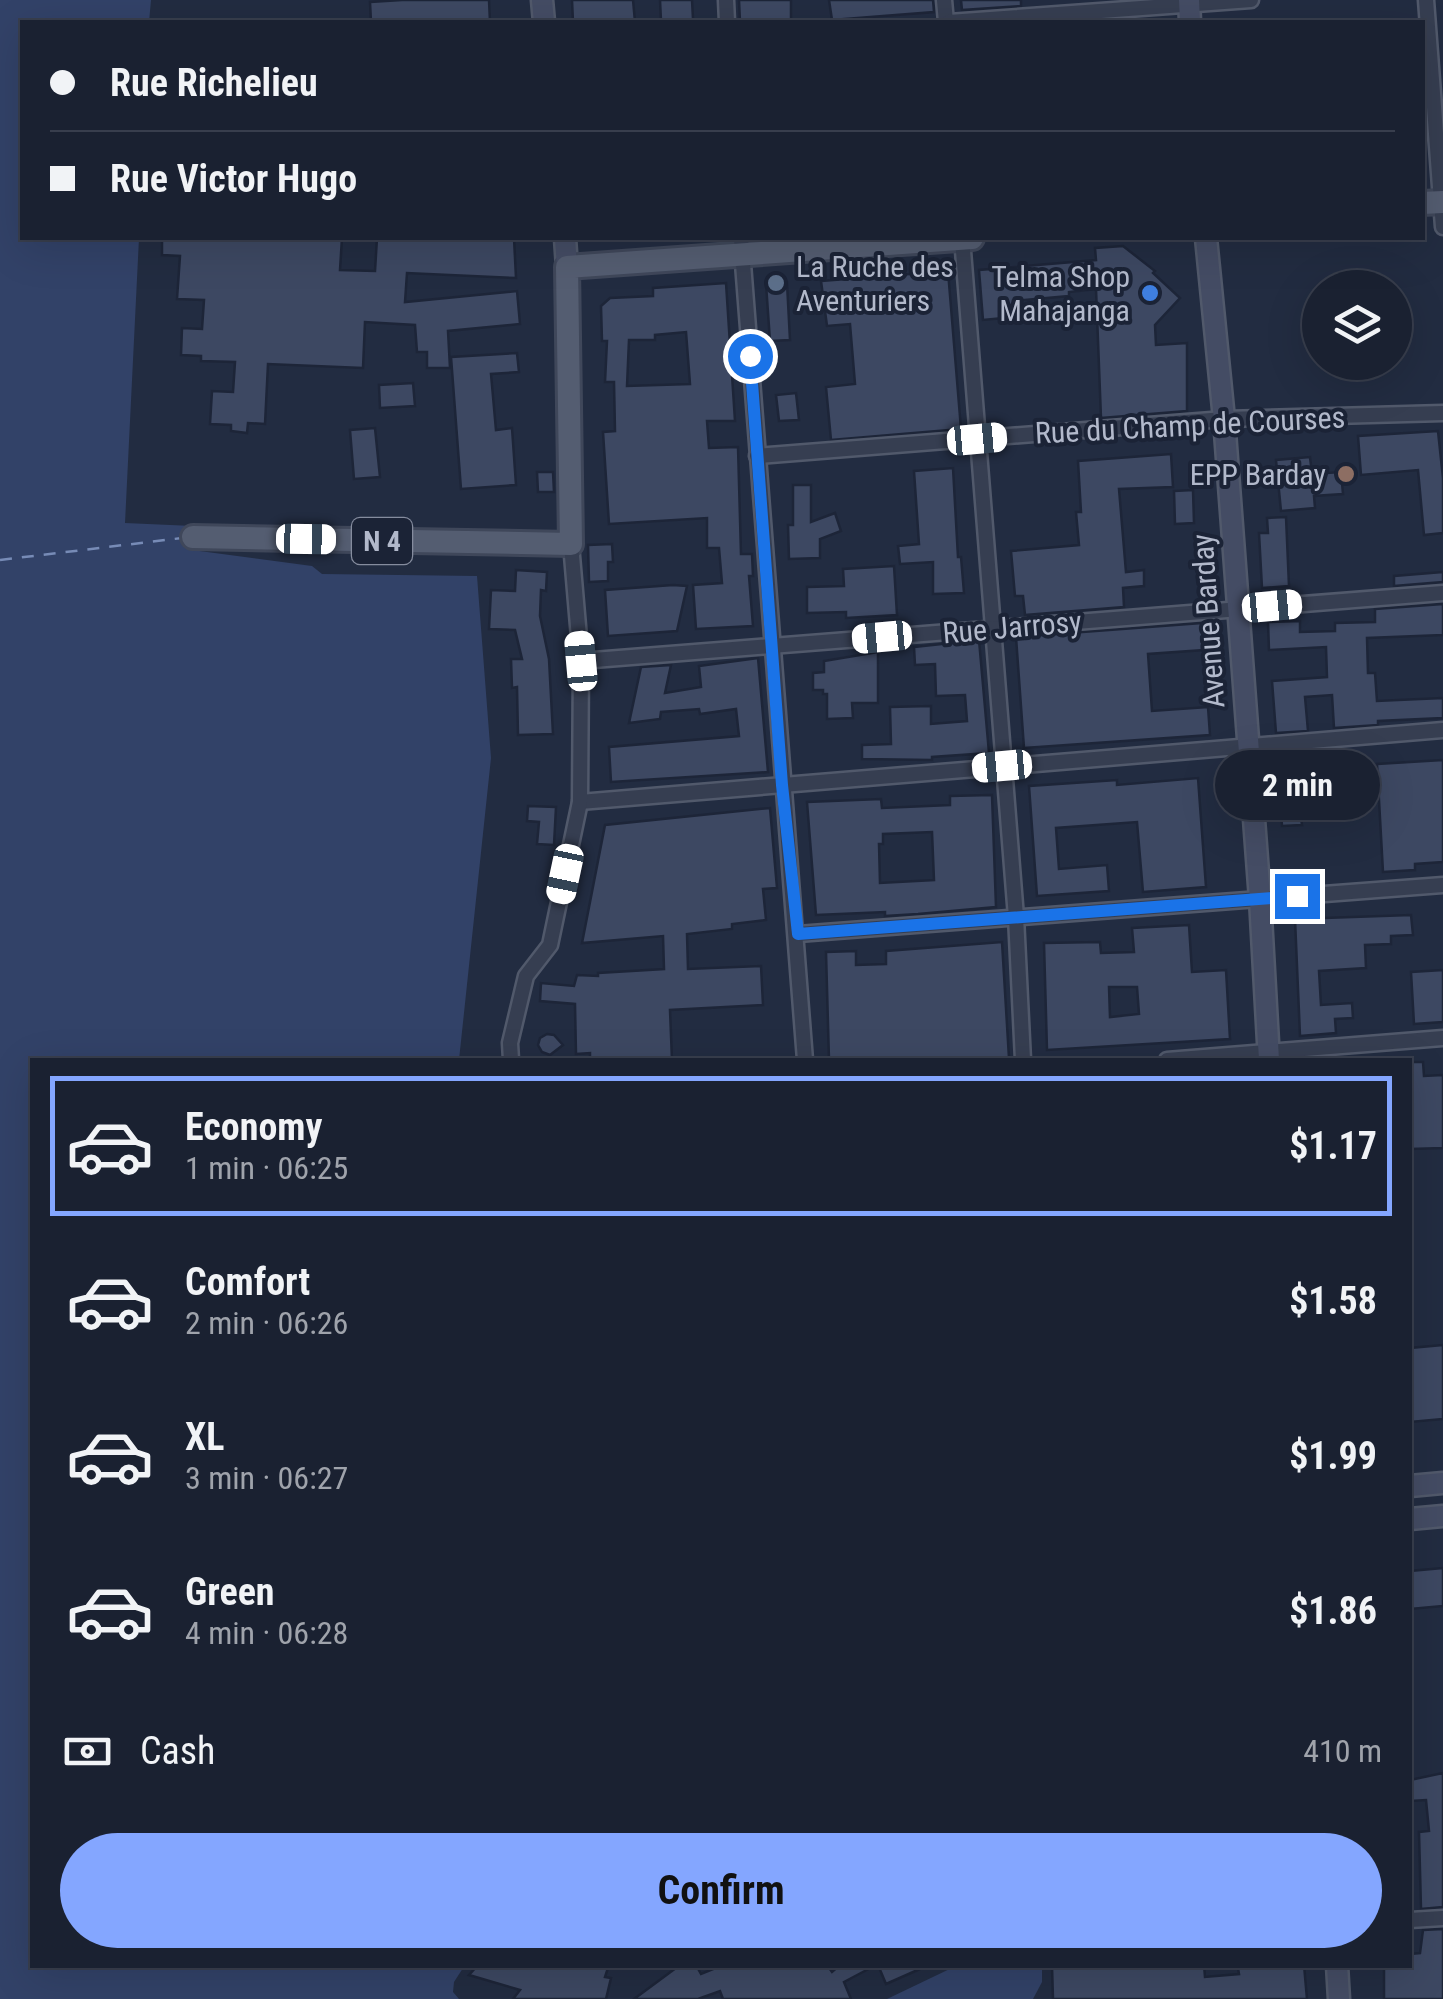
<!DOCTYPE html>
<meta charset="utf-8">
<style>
:root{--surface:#1a2131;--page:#272e3d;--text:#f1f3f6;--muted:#9fa3ab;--line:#383e4d;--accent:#84a6ff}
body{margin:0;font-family:"Roboto Condensed",sans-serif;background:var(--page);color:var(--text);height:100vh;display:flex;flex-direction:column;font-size:38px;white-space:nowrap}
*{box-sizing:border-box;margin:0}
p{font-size:32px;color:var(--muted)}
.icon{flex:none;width:55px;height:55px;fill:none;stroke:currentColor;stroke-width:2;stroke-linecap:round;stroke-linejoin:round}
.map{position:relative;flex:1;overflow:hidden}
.side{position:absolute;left:30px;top:1058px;width:1382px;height:910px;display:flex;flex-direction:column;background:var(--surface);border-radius:0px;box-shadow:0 10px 40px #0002,0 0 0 2px var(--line)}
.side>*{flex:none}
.hud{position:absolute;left:20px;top:20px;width:1405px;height:220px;border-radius:0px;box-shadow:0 10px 40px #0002,0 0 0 2px var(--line);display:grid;align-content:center;height:220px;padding:0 30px;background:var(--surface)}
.buttons{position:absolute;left:1302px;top:270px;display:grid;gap:20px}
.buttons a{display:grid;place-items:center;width:110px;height:110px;border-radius:50%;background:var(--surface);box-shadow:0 10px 40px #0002,0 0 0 2px var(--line);font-size:50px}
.end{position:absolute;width:45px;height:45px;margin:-22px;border:12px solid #1a73e8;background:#fff;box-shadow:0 0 0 5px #fff}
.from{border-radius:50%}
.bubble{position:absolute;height:70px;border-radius:35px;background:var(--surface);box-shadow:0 10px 40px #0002,0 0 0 2px var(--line);font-size:32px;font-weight:700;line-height:70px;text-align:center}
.car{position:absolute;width:30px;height:60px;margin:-30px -15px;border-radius:12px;box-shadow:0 0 8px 2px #0007;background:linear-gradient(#fff 24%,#345 0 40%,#fff 0 76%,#345 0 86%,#fff 0)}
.hud b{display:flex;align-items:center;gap:35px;height:95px;font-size:38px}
.hud b+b{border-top:2px solid var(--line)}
.hud i{width:25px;height:25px;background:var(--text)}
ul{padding:18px 0 0;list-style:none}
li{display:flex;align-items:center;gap:30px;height:140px;margin:0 20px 15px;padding:0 10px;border:5px solid transparent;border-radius:0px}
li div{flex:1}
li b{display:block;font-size:38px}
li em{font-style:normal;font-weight:700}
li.selected{border-color:var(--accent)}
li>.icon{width:90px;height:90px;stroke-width:1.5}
.pay{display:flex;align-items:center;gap:25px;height:110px;padding:0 30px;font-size:38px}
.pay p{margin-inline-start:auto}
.cta{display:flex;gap:20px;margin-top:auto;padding:20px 30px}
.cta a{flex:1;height:115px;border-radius:60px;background:var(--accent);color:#111;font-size:40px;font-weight:700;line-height:115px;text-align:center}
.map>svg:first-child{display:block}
</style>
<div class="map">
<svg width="1443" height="1999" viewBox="0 0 1443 1999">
<rect width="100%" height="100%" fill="#222c41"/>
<g fill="#324268">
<path d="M 0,0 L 151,0 L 149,22 L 22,22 L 22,238 L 139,238 L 125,523 L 193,526 L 192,550 L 312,566 L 322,574 L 477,576 L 491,758 L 459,1060 L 32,1060 L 32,1965 L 465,1965 L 454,1982 L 453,1992 L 459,1999 L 0,1999 Z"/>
<path d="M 958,1965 L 1042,1965 L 1042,1982 L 1033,1999 L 887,1999 Z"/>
</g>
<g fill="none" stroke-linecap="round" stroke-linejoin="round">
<path stroke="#778bb6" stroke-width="2.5" stroke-dasharray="12 10" stroke-linecap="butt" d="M 0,560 L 182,538"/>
</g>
<g fill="#3d4862" stroke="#1d2538" stroke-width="2.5" fill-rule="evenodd">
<path d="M 402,0 L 489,0 L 490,22 L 371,22 L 370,2 Z"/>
<path d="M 572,0 L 633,0 L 635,22 L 573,22 Z"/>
<path d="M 660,0 L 692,0 L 693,19 L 661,21 Z"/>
<path d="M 739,0 L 791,0 L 791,22 L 740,22 Z"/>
<path d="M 829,0 L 933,0 L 934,12 L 832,20 Z"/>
<path d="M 961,0 L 1021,0 L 1021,6 L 962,10 Z"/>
<path d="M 162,238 L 342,238 L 340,270 L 375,271 L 377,238 L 514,238 L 516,278 L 407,273 L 405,302 L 517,291 L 520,324 L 448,331 L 450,368 L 427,368 L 427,352 L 417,352 L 415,325 L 365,322 L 363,368 L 268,364 L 265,424 L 248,423 L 247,433 L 231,431 L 231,425 L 210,424 L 212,391 L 233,392 L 235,362 L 201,361 L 201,356 L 181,355 L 182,328 L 202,329 L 204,300 L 177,299 L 180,256 L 162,255 Z"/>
<path d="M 1123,246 L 1155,271 L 1153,273 L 1180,298 L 1155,325 L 1156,345 L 1187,343 L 1187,411 L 1101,418 L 1096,289 L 1069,292 L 1069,296 L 1013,301 L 1014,317 L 983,320 L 979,270 L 1096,260 L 1095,248 Z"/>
<path d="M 948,271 L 961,429 L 831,440 L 826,387 L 855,384 L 850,324 L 827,326 L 821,281 Z"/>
<path d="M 726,283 L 735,421 L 707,421 L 709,448 L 738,447 L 741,554 L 752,554 L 753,576 L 749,576 L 753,626 L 696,629 L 693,585 L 722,583 L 719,548 L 707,548 L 707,518 L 609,524 L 603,432 L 615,431 L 614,382 L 605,382 L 607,341 L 602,341 L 601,306 L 610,298 L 653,296 L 653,288 ZM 686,332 L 690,384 L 627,386 L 629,340 L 655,340 L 655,335 Z"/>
<path d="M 787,283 L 790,340 L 770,341 L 766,284 Z"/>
<path d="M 517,353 L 519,372 L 491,374 L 496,430 L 512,428 L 516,485 L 461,489 L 451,357 Z"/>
<path d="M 413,383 L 415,406 L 380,408 L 379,385 Z"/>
<path d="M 796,393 L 799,420 L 779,421 L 776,395 Z"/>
<path d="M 375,428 L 380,477 L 354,479 L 350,430 Z"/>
<path d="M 1438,431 L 1443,478 L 1443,533 L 1424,535 L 1418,470 L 1361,475 L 1358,436 Z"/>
<path d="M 1171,454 L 1173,487 L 1119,489 L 1126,572 L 1144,570 L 1144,586 L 1123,588 L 1124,607 L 1025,615 L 1023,596 L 1015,596 L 1011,551 L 1079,545 L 1076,512 L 1081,512 L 1078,461 Z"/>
<path d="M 1310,457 L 1312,474 L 1341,472 L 1343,494 L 1314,496 L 1315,508 L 1281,511 L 1276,460 Z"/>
<path d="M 953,468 L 958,557 L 961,557 L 964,593 L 933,594 L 933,562 L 900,564 L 898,546 L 919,544 L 914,471 Z"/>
<path d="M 537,472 L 553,472 L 554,492 L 538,492 Z"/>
<path d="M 793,485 L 811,485 L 811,522 L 835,513 L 841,531 L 820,539 L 820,558 L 789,559 L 788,525 L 793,525 Z"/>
<path d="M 1193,490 L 1194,523 L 1175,524 L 1174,491 Z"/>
<path d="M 1286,517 L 1289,586 L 1262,588 L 1259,533 L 1268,533 L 1267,518 Z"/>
<path d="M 612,544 L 613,562 L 608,562 L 608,581 L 589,582 L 588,545 Z"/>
<path d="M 894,566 L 897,615 L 846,618 L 846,612 L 807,613 L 807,587 L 844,586 L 843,569 Z"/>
<path d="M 516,570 L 547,572 L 546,591 L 541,590 L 540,616 L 549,659 L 553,734 L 518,735 L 517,687 L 512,688 L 511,659 L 522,659 L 515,630 L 489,629 L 491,590 L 515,591 Z"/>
<path d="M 1443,572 L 1443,582 L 1394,586 L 1394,576 Z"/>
<path d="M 673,585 L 687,586 L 677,631 L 608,636 L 605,590 Z"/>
<path d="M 1443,604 L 1443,635 L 1367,638 L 1368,673 L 1375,673 L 1377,701 L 1443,698 L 1443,718 L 1378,721 L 1378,725 L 1334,728 L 1332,695 L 1305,697 L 1308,731 L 1276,733 L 1272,681 L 1327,677 L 1326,647 L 1269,650 L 1268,622 L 1300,621 L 1300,632 L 1335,631 L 1335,623 L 1375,622 L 1375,609 Z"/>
<path d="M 1202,623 L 1204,650 L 1148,654 L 1152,711 L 1208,707 L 1210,735 L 1024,748 L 1016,637 Z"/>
<path d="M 979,640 L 989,753 L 932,757 L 932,760 L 862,759 L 862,745 L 891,744 L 890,707 L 931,706 L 931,724 L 967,721 L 965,695 L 936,696 L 935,664 L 915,665 L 914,647 Z"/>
<path d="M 878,652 L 878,703 L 852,703 L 853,718 L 827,719 L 827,694 L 823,694 L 823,690 L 813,690 L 813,673 L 824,672 L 824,661 Z"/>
<path d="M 758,658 L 768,772 L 611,782 L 609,747 L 739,736 L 736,709 L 700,714 L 699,709 L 661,712 L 660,719 L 629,723 L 641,667 L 671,665 L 665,693 L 701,687 L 699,666 Z"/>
<path d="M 1443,760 L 1443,862 L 1415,864 L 1415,870 L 1383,872 L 1377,764 Z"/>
<path d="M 1298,768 L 1311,769 L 1314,816 L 1301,817 L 1302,825 L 1282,826 L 1278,770 Z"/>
<path d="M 1198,778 L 1206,887 L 1143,892 L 1137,822 L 1056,828 L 1059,869 L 1107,865 L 1109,891 L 1037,896 L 1029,786 L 1117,780 L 1117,785 Z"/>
<path d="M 992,795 L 996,907 L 918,914 L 885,916 L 885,912 L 816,915 L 807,802 L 881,799 L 882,808 L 950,805 L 950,796 ZM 932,832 L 934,880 L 880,883 L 879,844 L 883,844 L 883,834 Z"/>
<path d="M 528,806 L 556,807 L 554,845 L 537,844 L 539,822 L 527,821 Z"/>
<path d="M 770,808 L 777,888 L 763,889 L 766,920 L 732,924 L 732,929 L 687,934 L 688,969 L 761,966 L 763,1005 L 670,1010 L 672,1060 L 590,1060 L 590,1053 L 576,1054 L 575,1004 L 540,1001 L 541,983 L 574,986 L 577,975 L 598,976 L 598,973 L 664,969 L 663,936 L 582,943 L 605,825 Z"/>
<path d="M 1411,915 L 1413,935 L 1391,936 L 1391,944 L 1365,945 L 1366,968 L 1319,971 L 1321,1005 L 1352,1003 L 1353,1018 L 1335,1019 L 1336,1033 L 1300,1036 L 1295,919 Z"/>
<path d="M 1189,925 L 1192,972 L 1226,970 L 1230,1039 L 1047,1050 L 1044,943 L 1100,942 L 1101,953 L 1134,952 L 1132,928 ZM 1109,987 L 1137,987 L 1139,1014 L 1110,1017 Z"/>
<path d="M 1002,942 L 1009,1058 L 829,1060 L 826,952 L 856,951 L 856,965 L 886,964 L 886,951 Z"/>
<path d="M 1443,970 L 1443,1022 L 1414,1024 L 1411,972 Z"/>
<path d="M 547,1034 L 554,1035 L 563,1045 L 550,1055 L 542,1052 L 538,1045 L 540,1038 Z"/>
<path d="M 1410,1062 L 1423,1062 L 1424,1076 L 1443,1075 L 1443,1148 L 1410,1149 Z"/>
<path d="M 1443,1345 L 1443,1419 L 1410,1422 L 1410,1348 Z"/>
<path d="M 1443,1568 L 1443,1606 L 1410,1609 L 1410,1571 Z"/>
<path d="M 1443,1773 L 1443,1907 L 1421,1909 L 1419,1832 L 1429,1831 L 1426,1800 L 1410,1801 L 1410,1780 Z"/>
<path d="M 1443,1929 L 1443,1999 L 1384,1999 L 1384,1965 L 1410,1965 L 1410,1954 L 1420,1953 L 1423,1930 Z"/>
<path d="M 478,1965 L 609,1965 L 605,1977 L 611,1978 L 606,1999 L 513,1999 L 520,1990 L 469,1975 Z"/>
<path d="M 680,1965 L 696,1965 L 701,1974 L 723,1965 L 827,1965 L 832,1972 L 840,1965 L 876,1965 L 844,1982 L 851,1999 L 723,1999 L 720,1991 L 698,1999 L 634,1999 Z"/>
<path d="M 878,1965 L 929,1965 L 886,1984 Z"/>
<path d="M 1204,1965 L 1205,1977 L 1239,1974 L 1238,1968 L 1304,1965 L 1307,1999 L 1053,1999 L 1052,1966 Z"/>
</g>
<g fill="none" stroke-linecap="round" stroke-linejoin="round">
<g stroke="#51596b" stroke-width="19">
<g id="street">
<path d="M 726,0 L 727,22"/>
<path d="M 944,0 L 946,22"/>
<path d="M 1426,0 L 1443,227"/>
<path d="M 949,22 L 1251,0"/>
<path d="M 741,238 L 805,1060"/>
<path d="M 962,238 L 1016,917 L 1023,1060"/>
<path d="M 757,456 L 1224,419 L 1443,413"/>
<path d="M 581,661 L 1443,593"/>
<path d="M 580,802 L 1443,730"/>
<path d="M 798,934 L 1443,885"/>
<path d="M 511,1060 L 510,1043 L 526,976 L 550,945 L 580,802 L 581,661 L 571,544"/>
<path d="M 1167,1060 L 1443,1038"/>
<path d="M 1410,1920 L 1443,1918"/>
</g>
</g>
<g stroke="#51596b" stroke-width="25">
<g id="secondary">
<path d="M 542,0 L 544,22"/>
<path d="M 1189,0 L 1190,22"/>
<path d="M 565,238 L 567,267"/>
<path d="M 1206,238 L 1224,419 L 1260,899 L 1269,1060"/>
<path d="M 1410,1486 L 1443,1483"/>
<path d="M 1410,1519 L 1443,1516"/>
<path d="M 1337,1965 L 1339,1999"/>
</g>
</g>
<g stroke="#3f475a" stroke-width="28">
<g id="primary">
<path d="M 1422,203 L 1443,202"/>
<path d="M 193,537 L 571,544 L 567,267 L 972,238"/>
</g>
</g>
<use href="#street" stroke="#363e51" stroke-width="14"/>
<use href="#secondary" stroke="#444c64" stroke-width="20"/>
<use href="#primary" stroke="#545d71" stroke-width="22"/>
</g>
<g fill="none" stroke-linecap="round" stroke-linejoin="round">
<path stroke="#1a73e8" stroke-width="12" d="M 750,356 L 782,785 L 798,934 L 1297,896"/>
</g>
<circle fill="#5c6f8a" stroke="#1b2336" stroke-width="4" cx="776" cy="283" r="10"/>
<circle fill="#3f7fe0" stroke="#1b2336" stroke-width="4" cx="1150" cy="293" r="10"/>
<circle fill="#8d6e63" stroke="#1b2336" stroke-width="4" cx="1346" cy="474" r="10"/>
<g text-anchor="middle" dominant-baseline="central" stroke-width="8" stroke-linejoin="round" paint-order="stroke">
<rect fill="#1b2336" stroke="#858c9e" stroke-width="2.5" x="352" y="518" width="60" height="46" rx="8"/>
<g font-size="28" font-weight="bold" fill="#b2b9cb">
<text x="382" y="541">N 4</text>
</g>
<g font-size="30" fill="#b2b9cb" stroke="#1b2336" text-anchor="end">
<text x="796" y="266" text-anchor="start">La Ruche des<tspan x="796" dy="34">Aventuriers</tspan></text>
<text x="1130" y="276">Telma Shop<tspan x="1130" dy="34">Mahajanga</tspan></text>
<text x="1326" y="474">EPP Barday</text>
</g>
<g font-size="30" fill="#b2b9cb" stroke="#1b2336">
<text transform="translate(1190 425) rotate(-3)">Rue du Champ de Courses</text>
<text transform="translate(1208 621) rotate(-94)">Avenue Barday</text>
<text transform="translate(1012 627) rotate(-5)">Rue Jarrosy</text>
</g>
</g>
</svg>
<div class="buttons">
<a><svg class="icon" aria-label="layers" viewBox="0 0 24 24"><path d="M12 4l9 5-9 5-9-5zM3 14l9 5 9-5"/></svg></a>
</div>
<i class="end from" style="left:750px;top:356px"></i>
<i class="end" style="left:1297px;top:896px"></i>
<div class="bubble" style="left:1215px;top:750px;width:165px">2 min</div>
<i class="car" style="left:977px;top:439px;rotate:85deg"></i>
<i class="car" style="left:306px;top:539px;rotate:91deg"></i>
<i class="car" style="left:1272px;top:606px;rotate:85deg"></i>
<i class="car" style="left:882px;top:637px;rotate:265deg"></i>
<i class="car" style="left:581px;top:661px;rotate:355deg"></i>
<i class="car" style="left:1002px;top:766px;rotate:265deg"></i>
<i class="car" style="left:565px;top:874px;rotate:192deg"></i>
<div class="hud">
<b><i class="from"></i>Rue Richelieu</b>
<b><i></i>Rue Victor Hugo</b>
</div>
<section class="side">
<ul>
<li class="selected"><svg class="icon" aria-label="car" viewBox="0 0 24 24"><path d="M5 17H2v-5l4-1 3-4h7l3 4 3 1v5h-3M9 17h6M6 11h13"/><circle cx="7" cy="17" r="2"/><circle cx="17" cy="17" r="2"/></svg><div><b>Economy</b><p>1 min · 06:25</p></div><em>$1.17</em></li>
<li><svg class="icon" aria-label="car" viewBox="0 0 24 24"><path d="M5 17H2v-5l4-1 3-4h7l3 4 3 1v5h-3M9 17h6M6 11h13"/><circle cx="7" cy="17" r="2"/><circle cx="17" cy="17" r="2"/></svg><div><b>Comfort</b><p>2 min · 06:26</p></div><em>$1.58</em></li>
<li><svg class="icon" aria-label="car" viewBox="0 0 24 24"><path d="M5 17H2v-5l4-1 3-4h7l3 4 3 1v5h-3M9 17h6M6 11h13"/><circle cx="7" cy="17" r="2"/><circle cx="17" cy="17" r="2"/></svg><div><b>XL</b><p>3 min · 06:27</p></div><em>$1.99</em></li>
<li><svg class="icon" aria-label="car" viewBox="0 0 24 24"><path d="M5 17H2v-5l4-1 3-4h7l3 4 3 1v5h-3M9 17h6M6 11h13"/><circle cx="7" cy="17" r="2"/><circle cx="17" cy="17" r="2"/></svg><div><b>Green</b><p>4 min · 06:28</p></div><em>$1.86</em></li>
</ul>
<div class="pay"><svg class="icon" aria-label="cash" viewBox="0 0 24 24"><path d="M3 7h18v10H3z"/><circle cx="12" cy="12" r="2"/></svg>Cash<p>410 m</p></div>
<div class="cta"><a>Confirm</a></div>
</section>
</div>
